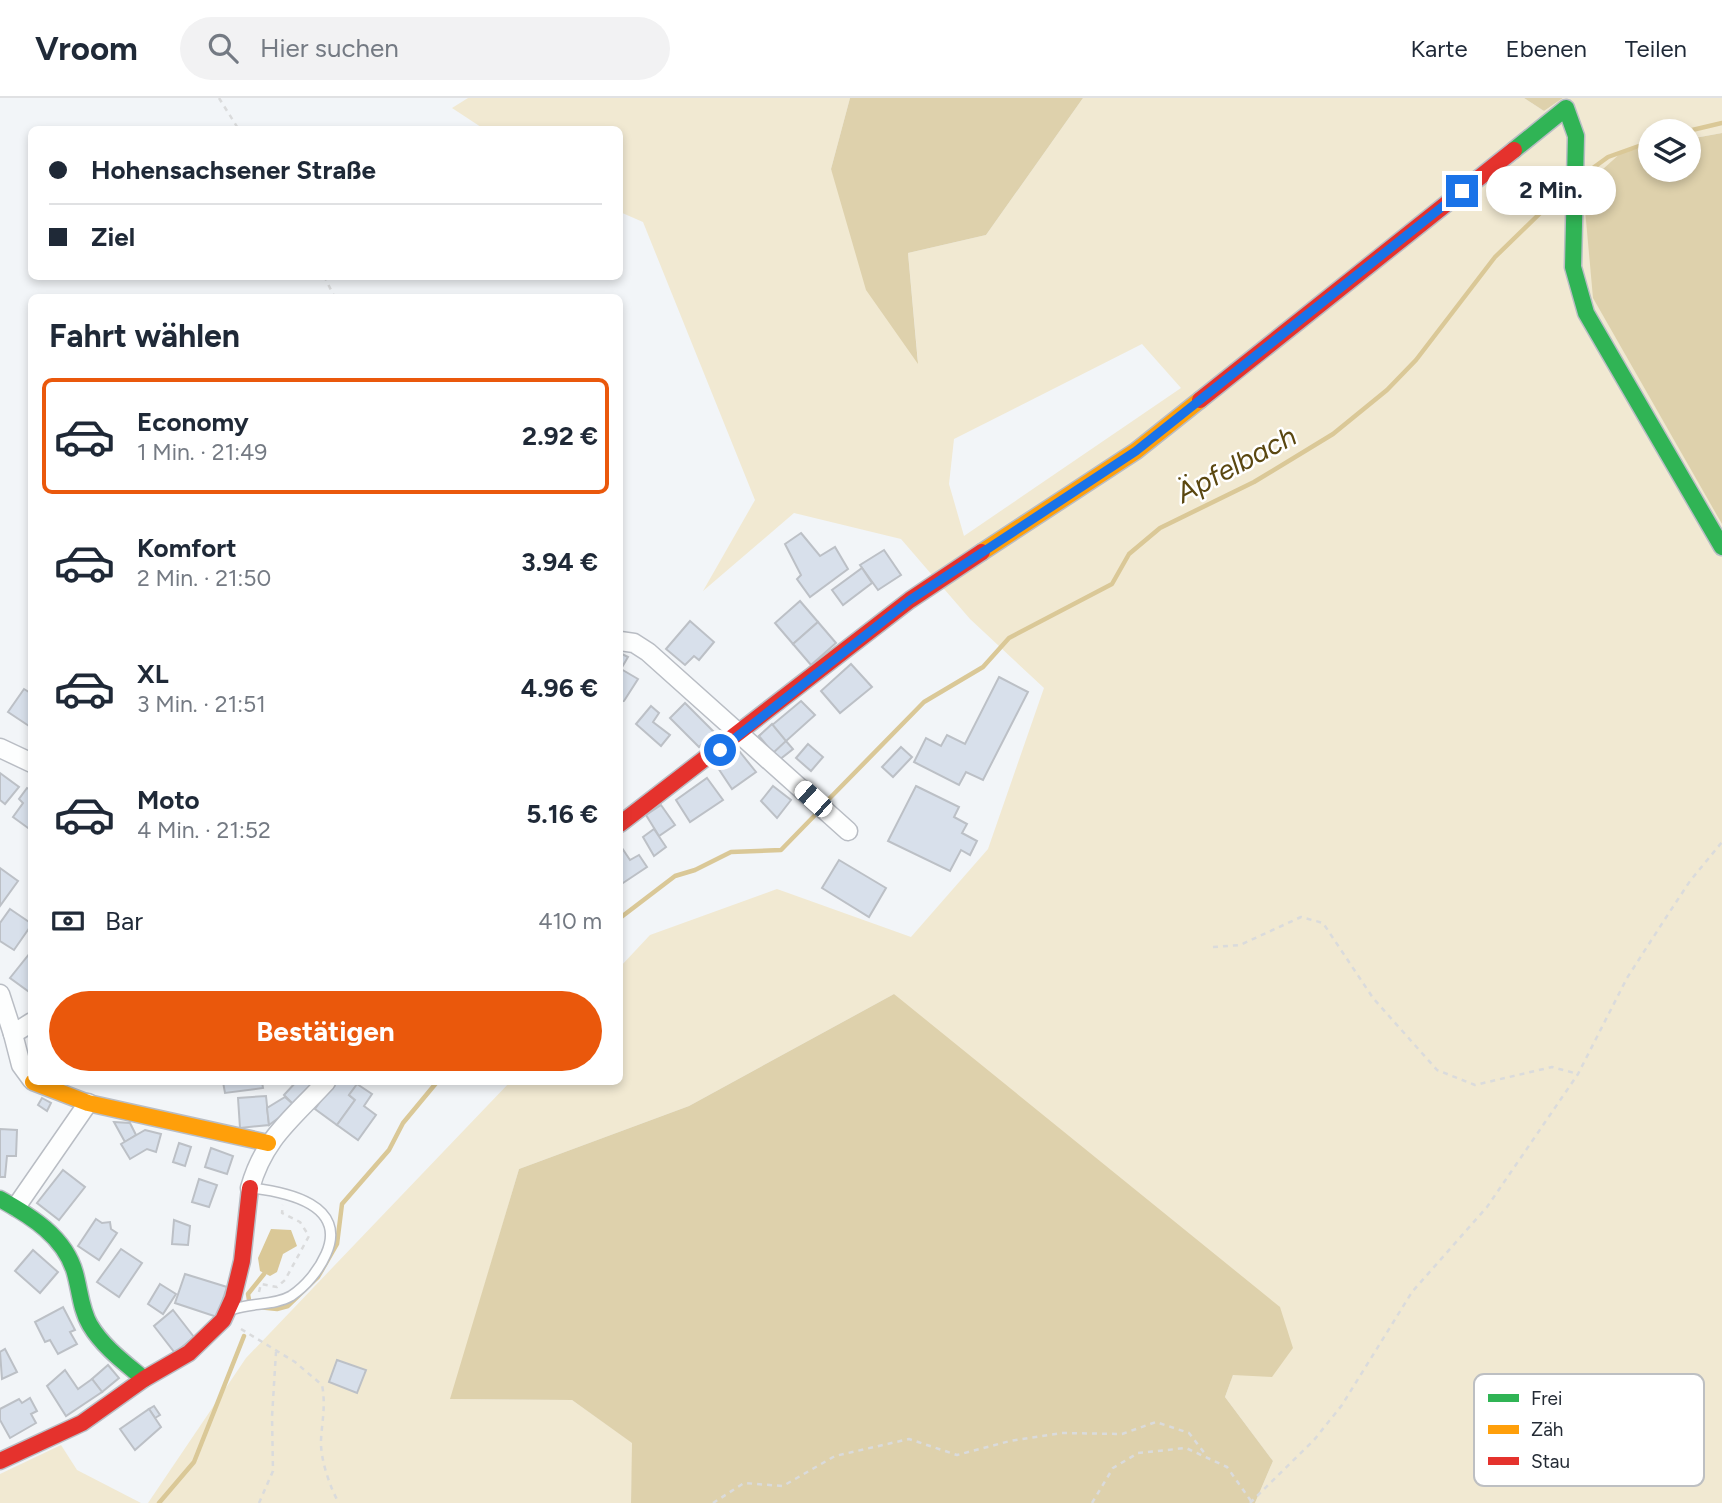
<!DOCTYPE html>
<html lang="de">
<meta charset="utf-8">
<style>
:root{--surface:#fff;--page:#f2f2f3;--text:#1f2937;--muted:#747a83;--line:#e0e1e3;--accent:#ea580c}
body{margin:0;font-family:Figtree,sans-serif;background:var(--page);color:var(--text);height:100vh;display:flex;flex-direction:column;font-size:26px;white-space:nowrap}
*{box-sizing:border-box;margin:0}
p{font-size:23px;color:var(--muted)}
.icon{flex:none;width:38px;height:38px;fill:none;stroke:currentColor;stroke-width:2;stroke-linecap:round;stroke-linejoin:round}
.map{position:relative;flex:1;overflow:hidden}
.drawer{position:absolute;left:28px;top:196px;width:595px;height:791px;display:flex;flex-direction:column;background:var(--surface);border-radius:10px;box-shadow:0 4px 10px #0003}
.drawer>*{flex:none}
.guide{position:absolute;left:28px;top:28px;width:595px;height:154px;border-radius:10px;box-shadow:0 4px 10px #0003;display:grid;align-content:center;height:154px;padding:0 21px;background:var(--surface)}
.fabs{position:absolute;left:1638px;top:21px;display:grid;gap:14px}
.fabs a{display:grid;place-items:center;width:63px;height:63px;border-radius:50%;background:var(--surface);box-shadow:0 4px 10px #0003;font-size:35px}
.end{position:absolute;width:32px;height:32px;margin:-16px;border:9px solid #1a73e8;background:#fff;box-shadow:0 0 0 4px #fff}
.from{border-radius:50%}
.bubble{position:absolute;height:49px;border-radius:24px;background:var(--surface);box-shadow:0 4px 10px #0003;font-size:23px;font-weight:700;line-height:49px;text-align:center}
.car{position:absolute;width:21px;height:42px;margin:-21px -10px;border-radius:9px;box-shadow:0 0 5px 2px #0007;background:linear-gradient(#fff 24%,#345 0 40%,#fff 0 76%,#345 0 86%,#fff 0)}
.guide b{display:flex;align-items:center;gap:24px;height:66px;font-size:26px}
.guide b+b{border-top:2px solid var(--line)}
.guide i{width:18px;height:18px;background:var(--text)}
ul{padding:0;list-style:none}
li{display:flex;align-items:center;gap:21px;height:116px;margin:0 14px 10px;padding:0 7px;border:4px solid transparent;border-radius:10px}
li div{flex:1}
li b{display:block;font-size:26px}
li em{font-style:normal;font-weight:700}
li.current{border-color:var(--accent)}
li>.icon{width:63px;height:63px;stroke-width:1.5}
h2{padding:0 21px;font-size:32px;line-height:84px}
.pay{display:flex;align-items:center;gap:18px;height:77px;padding:0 21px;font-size:26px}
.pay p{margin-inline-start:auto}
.action{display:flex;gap:14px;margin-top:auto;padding:14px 21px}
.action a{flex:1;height:80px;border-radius:42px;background:var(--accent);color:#fff;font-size:28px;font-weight:700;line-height:80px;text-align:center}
header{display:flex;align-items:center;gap:42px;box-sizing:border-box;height:98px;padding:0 35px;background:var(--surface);border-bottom:2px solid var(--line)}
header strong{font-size:33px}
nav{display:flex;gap:38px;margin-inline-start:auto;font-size:24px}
.search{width:490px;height:63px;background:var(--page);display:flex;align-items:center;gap:18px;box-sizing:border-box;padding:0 24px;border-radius:38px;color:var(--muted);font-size:26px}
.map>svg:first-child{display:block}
</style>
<header>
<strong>Vroom</strong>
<div class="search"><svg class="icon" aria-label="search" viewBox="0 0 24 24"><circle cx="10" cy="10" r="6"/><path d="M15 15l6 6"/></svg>Hier suchen</div>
<nav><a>Karte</a><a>Ebenen</a><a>Teilen</a></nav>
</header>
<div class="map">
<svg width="1722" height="1405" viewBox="0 0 1722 1405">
<rect width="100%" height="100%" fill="#f2f5f8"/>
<g fill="#f1e9d2" fill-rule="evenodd">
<path d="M 468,0 L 850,0 L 831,71 L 918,264 L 908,155 L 986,137 L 1083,0 L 1524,0 L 1544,13 L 1563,0 L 1722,0 L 1722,35 L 1689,41 L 1689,33 L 1650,33 L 1650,48 L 1622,54 L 1722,426 L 1722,1405 L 1255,1405 L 1273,1363 L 1225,1299 L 1233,1277 L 894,896 L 689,1008 L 519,1071 L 451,1301 L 572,1302 L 633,1345 L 631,1405 L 148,1405 L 246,1260 L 510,984 L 620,984 L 620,869 L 650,837 L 777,791 L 911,839 L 988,751 L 1044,590 L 970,521 L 901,441 L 794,415 L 703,493 L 755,402 L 643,124 L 620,114 L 620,32 L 484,31 L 452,10 ZM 1142,246 L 1181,290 L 964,438 L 949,386 L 954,341 Z"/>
<path d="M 61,1347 L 77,1372 L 141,1405 L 0,1405 L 0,1376 Z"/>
</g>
<g fill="#ded1ac">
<path d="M 850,0 L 1083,0 L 986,137 L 908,155 L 918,266 L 866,192 L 831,71 Z"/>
<path d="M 1524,0 L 1563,0 L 1544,13 Z"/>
<path d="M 1722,35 L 1722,426 L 1593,200 L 1583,89 L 1622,54 L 1650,48 L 1650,72 L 1689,72 L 1689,41 Z"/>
<path d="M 894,896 L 1280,1209 L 1293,1250 L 1272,1279 L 1233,1277 L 1225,1299 L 1273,1363 L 1255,1405 L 631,1405 L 632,1345 L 572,1302 L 450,1301 L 519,1071 L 689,1008 Z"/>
</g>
<path fill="#dac897" d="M 271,1131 L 291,1132 L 297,1148 L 283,1156 L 277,1174 L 270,1178 L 260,1173 L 258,1160 Z"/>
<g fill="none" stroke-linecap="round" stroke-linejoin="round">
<g stroke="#dac897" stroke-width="4.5">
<path d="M 1688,33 L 1722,25"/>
<path d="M 1586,75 L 1608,59 L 1650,44"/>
<path d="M 826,704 L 924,604 L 983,569 L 1009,540 L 1112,486 L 1129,456 L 1160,430 L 1254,384 L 1333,336 L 1387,292 L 1416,262 L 1495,159 L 1565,91"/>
<path d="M 620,820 L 675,778 L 695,772 L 731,754 L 781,752 L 818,714"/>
<path d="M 250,1208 L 248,1196 L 264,1176"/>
<path d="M 258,1209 L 277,1211 L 288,1208 L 318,1179 L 337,1146 L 342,1106 L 389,1052 L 403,1025 L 437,984"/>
<path d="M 159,1405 L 194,1364 L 244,1238"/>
</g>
</g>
<g fill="#d8e0eb" stroke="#bcc0c6" stroke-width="2">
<path d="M 801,435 L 820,458 L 835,449 L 848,471 L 810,499 L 797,481 L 801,477 L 785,446 Z"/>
<path d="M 884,452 L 901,477 L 878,492 L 860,467 Z"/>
<path d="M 862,470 L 872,485 L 843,507 L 832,492 Z"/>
<path d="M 800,503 L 818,524 L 793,546 L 775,525 Z"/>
<path d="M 690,523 L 714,544 L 699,562 L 694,558 L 685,567 L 666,551 Z"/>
<path d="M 818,524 L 836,545 L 811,567 L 793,546 Z"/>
<path d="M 620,555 L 628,559 L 621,571 L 638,581 L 624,603 L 620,604 Z"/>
<path d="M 851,566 L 872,589 L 840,615 L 821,593 Z"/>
<path d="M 999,579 L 1028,594 L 983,682 L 966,674 L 959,687 L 914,664 L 926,640 L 941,648 L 947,637 L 965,646 Z"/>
<path d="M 24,591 L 32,596 L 32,630 L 8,614 Z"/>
<path d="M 801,603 L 815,617 L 786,643 L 793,651 L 779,662 L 759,638 Z"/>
<path d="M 685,605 L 714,634 L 699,649 L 670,620 Z"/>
<path d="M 651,608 L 659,615 L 653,624 L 670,637 L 661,648 L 636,626 Z"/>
<path d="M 772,626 L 786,643 L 773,655 L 759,638 Z"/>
<path d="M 808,646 L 823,659 L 811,673 L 796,660 Z"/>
<path d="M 736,649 L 756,674 L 732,691 L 718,670 L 729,661 L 726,656 Z"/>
<path d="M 901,649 L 912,659 L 893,679 L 882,669 Z"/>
<path d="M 0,675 L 19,689 L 5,706 L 0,702 Z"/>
<path d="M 707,680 L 723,702 L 690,724 L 676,702 Z"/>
<path d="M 773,688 L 791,702 L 777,720 L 761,703 Z"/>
<path d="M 916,688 L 959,709 L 954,719 L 967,726 L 962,735 L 977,743 L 970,757 L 961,752 L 950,773 L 888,743 Z"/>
<path d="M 27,690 L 32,693 L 32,725 L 28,730 L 13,719 L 23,705 L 19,701 Z"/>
<path d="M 661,707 L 675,727 L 659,738 L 646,717 Z"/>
<path d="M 654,731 L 666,749 L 654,758 L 643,739 Z"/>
<path d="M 622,750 L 630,762 L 639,757 L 647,769 L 620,787 L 620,751 Z"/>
<path d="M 839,762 L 886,790 L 869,819 L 822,790 Z"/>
<path d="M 0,770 L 18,783 L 0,808 Z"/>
<path d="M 10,811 L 32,826 L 14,852 L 0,843 L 0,825 Z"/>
<path d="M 30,855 L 32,856 L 32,896 L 10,880 Z"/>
<path d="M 223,984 L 262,984 L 263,990 L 225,995 Z"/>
<path d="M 296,984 L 319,984 L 295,1008 L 284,997 Z"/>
<path d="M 334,984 L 359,984 L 349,997 L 355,1002 L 337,1027 L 315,1011 Z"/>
<path d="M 357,986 L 372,996 L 364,1008 L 376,1017 L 358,1042 L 337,1027 L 355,1002 L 349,997 Z"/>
<path d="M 266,998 L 269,1027 L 240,1030 L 238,1000 Z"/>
<path d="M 285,999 L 295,1008 L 269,1027 L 267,1010 Z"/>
<path d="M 42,1000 L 51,1005 L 47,1013 L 38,1007 Z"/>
<path d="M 114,1024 L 130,1025 L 136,1037 L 125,1044 Z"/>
<path d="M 0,1031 L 17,1032 L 16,1058 L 7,1058 L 5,1079 L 0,1079 Z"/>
<path d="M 145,1032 L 161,1036 L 156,1054 L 147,1051 L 130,1061 L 121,1046 Z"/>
<path d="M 179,1045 L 191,1049 L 185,1068 L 173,1064 Z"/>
<path d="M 211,1050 L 233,1058 L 227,1076 L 205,1069 Z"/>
<path d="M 63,1072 L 85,1089 L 59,1122 L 37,1105 Z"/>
<path d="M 199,1081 L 217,1087 L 209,1109 L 192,1104 Z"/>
<path d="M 96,1121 L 102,1125 L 110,1124 L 111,1131 L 117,1135 L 99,1162 L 78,1148 Z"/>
<path d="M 174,1122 L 190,1128 L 188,1147 L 172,1146 Z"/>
<path d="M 121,1151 L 142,1165 L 119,1199 L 97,1184 Z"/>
<path d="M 33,1152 L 58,1174 L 40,1195 L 15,1173 Z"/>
<path d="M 185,1176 L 227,1189 L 217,1219 L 175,1205 Z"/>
<path d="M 160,1186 L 176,1196 L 163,1216 L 148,1206 Z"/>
<path d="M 63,1209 L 75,1232 L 70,1234 L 77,1246 L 58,1256 L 50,1242 L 45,1244 L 35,1224 Z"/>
<path d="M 173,1212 L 194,1239 L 175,1255 L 154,1228 Z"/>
<path d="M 5,1251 L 17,1274 L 2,1281 L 0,1254 Z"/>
<path d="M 337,1262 L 366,1272 L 357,1295 L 329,1284 Z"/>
<path d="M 108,1267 L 119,1280 L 102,1294 L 92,1281 Z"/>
<path d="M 65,1272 L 78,1291 L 92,1281 L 102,1294 L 66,1318 L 47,1288 Z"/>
<path d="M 30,1300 L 37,1313 L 31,1316 L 36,1325 L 10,1340 L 0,1322 L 0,1311 L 19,1301 L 22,1305 Z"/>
<path d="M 154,1308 L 160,1317 L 155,1320 L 149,1311 Z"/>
<path d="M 149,1311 L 161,1329 L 135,1352 L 120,1331 Z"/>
</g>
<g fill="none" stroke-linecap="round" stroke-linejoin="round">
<g stroke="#b9bdc4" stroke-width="12">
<path id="lane" d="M 234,1211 C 252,1205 276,1207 291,1198 C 306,1188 319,1172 326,1156 C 348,1107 287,1094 252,1090"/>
</g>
<g stroke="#b9bdc4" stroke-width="21">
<g id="street">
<path d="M 620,543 L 634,545 L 648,554 L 848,733"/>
<path d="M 0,650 L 32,665"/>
<path d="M 0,896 L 13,936"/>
<path d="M 32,924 L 13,936 L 21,967 L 32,982"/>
<path d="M 250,1090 C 264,1040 292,1021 326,984"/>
<path d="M 16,1109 L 88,1005"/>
</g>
</g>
<g stroke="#b9bdc4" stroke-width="19">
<g id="fast">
<path d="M 1514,52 L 1566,10 L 1576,38 L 1573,169 L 1586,215 L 1722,449"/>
<path d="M 0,1101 C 31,1118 65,1139 75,1175 C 80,1193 81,1212 90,1227 C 103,1249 125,1265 144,1281"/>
</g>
</g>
<g stroke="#b9bdc4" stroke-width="19">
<g id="slow">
<path d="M 982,454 L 1136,353 L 1200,302"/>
<path d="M 33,984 L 88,1005 L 268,1045"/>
</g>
</g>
<g stroke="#b9bdc4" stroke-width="19">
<g id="jam">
<path d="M 1200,302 L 1514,52"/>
<path d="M 620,726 L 910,502 L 982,454"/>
<path d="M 0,1363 L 82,1325 L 144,1281 L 189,1255 L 223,1222 L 233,1200 L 242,1163 L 250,1090"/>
</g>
</g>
<g stroke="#dadbdc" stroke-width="2.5" stroke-dasharray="5 5" stroke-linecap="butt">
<path d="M 219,0 L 239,32"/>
<path d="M 324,178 L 335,200"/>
<path d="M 1213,849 L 1240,847 L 1301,819 L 1323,825 L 1373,900 L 1437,972 L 1475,987 L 1552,969 L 1578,976"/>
<path d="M 259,1194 L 261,1186 L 277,1189 L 285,1182 L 309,1138 L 300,1124 L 282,1115 L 283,1107"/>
<path d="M 241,1231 L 295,1264 L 322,1287 C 326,1307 322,1323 321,1342 C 320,1360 330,1390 339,1405"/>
<path d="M 259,1405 L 273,1373 L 272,1319 L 276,1254"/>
<path d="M 713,1405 L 744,1385 L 783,1388 L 835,1358 L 909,1341 L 957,1357 L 1010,1343 L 1062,1335 L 1122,1336 L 1156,1324 L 1189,1335 L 1206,1357"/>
<path d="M 1092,1405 L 1113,1370 L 1138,1355 L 1186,1350 L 1227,1369 L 1251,1403"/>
<path d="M 1250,1405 L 1314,1342 L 1342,1307 L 1412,1194 L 1487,1109 L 1578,976 L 1627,880 L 1665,821 L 1690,783 L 1722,744"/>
</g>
<use href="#lane" stroke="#fdfefe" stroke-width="9"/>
<use href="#street" stroke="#fdfefe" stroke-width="18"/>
<use href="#fast" stroke="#30b455" stroke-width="16"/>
<use href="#slow" stroke="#ff9f0a" stroke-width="16"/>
<use href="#jam" stroke="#e5322d" stroke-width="16"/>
</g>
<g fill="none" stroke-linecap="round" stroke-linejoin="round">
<path stroke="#1a73e8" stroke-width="9" d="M 720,652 L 910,502 L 1136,353 L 1462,93"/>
</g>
<g text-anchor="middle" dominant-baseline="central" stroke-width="5" stroke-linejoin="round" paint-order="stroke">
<g font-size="28" font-style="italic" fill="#5a4710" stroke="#fff">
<text transform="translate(1236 366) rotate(-28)">Äpfelbach</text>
</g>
</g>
<rect x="1474" y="1276" width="230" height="112" rx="10" fill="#fff" stroke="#bdbfc2" stroke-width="2"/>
<rect x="1488" y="1296" width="31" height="8" fill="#30b455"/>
<rect x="1488" y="1327" width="31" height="9" fill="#ff9f0a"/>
<rect x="1488" y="1359" width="31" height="8" fill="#e5322d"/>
<g font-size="19" fill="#242b35">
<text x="1531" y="1307">Frei</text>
<text x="1531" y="1338">Zäh</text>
<text x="1531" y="1370">Stau</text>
</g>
</svg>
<div class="fabs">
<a><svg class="icon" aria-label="layers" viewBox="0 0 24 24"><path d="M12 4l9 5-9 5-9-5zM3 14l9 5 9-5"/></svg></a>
</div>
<i class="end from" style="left:720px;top:652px"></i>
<i class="end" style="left:1462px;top:93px"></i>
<div class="bubble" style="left:1486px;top:68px;width:130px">2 Min.</div>
<i class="car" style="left:813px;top:701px;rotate:312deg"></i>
<div class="guide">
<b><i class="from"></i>Hohensachsener Straße</b>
<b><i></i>Ziel</b>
</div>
<section class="drawer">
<h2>Fahrt wählen</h2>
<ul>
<li class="current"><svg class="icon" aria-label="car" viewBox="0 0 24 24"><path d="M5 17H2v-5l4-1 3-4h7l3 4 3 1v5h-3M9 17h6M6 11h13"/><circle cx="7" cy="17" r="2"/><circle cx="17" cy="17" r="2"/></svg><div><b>Economy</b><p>1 Min. · 21:49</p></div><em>2.92 €</em></li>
<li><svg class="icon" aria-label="car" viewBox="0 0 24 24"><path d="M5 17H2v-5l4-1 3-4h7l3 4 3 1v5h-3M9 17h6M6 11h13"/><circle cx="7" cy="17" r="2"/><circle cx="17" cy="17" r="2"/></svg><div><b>Komfort</b><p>2 Min. · 21:50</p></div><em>3.94 €</em></li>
<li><svg class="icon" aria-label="car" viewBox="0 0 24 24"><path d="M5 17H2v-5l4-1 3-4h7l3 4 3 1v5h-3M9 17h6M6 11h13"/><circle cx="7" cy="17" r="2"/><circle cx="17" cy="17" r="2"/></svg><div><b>XL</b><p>3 Min. · 21:51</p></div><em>4.96 €</em></li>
<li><svg class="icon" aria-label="car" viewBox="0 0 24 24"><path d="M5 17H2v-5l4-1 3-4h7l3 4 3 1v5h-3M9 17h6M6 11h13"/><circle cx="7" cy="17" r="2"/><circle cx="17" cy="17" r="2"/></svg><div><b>Moto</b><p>4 Min. · 21:52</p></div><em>5.16 €</em></li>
</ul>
<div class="pay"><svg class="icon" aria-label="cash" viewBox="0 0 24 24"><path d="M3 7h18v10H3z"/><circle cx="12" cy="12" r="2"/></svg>Bar<p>410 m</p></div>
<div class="action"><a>Bestätigen</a></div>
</section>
</div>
